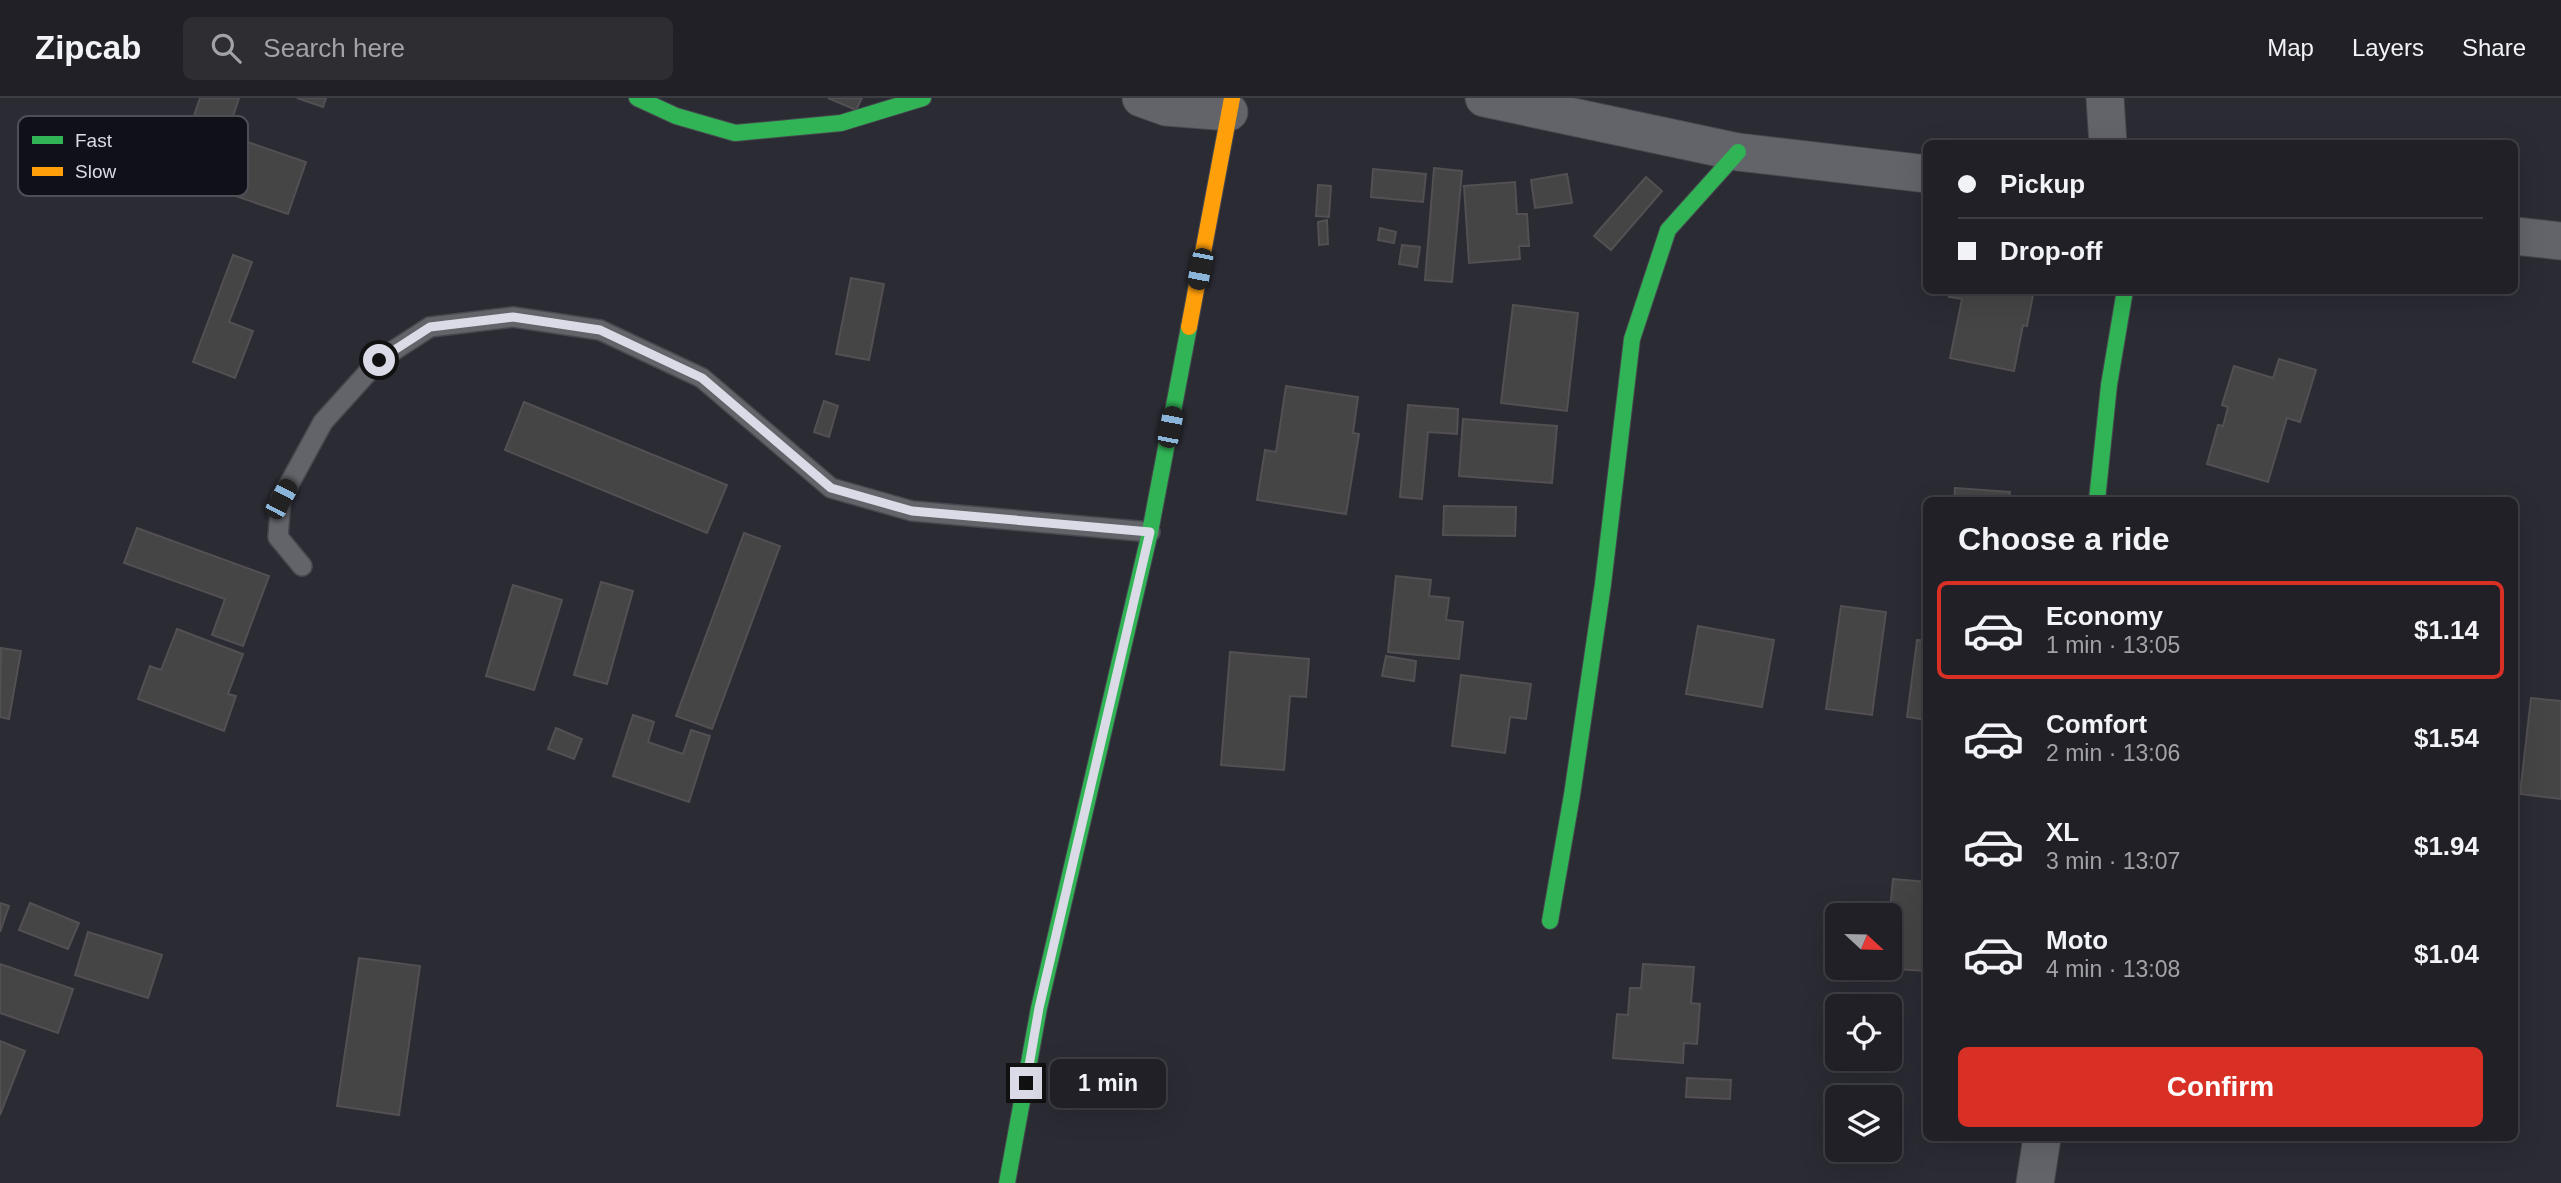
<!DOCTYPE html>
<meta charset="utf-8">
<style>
:root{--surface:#202026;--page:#2d2d32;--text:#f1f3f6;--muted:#a2a3a7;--line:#3d3e43;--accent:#d93025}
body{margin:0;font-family:Arial,sans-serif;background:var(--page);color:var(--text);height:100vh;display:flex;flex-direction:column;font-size:26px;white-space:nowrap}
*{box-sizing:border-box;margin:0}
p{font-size:23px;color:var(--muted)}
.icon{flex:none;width:38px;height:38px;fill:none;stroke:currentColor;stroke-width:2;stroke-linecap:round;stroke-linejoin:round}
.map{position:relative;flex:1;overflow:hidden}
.panel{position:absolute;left:1923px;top:399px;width:595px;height:644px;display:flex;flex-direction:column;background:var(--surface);border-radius:10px;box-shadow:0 7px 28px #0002,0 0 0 2px var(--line)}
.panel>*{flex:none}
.banner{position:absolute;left:1923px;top:42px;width:595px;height:154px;border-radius:10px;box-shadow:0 7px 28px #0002,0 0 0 2px var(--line);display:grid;align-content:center;height:154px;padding:0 35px;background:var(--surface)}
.needle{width:46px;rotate:112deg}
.fabs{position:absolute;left:1825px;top:805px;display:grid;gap:14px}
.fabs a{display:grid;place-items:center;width:77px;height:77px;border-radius:10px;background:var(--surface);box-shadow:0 7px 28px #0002,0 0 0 2px var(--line);font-size:35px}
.end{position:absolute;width:32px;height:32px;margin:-16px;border:9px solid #dadbe6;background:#111;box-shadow:0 0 0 4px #111}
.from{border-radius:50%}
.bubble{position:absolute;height:49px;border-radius:10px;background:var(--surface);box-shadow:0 7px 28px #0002,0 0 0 2px var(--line);font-size:23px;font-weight:800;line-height:49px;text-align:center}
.car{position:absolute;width:21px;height:42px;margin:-21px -10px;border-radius:9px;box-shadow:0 0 5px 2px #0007;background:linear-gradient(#222 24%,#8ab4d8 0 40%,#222 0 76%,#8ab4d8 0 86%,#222 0)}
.banner b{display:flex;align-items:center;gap:24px;height:66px;font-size:26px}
.banner b+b{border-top:2px solid var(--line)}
.banner i{width:18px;height:18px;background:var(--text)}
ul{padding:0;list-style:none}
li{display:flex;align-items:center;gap:21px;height:98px;margin:0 14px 10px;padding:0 21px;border:4px solid transparent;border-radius:10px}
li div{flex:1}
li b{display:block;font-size:26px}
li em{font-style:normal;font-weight:800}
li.on{border-color:var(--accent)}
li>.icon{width:63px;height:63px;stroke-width:1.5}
h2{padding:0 35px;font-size:32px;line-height:84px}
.action{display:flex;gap:14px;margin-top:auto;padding:14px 35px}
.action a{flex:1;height:80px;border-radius:10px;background:var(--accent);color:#fff;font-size:28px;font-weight:800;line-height:80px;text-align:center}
header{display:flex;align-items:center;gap:42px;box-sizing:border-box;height:98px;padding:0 35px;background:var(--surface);border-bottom:2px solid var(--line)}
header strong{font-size:33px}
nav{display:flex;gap:38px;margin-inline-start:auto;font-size:24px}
.search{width:490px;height:63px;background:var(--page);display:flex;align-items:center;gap:18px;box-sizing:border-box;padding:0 24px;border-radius:10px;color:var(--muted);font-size:26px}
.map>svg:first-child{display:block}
</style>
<header>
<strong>Zipcab</strong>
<div class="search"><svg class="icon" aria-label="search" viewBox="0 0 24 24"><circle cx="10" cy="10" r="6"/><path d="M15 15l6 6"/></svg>Search here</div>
<nav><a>Map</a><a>Layers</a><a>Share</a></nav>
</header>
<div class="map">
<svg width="2561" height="1085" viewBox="0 0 2561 1085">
<rect width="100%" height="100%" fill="#2a2b33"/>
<g fill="#464546" stroke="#525052" stroke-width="2">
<path d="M 200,0 L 239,0 L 227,37 L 306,64 L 288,116 L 174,77 Z"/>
<path d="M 297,0 L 326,0 L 323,9 Z"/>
<path d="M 828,0 L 862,0 L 856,12 Z"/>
<path d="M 1434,70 L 1462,73 L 1452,184 L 1425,182 Z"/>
<path d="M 1373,71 L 1426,76 L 1423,104 L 1371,99 Z"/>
<path d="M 1567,76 L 1572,105 L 1535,110 L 1531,82 Z"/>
<path d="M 1646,79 L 1662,93 L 1611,152 L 1594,138 Z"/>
<path d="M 1515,84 L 1517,116 L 1527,116 L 1529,148 L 1519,148 L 1520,161 L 1469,165 L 1464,88 Z"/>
<path d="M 1318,87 L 1331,88 L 1329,119 L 1316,118 Z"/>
<path d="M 1327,122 L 1328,146 L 1319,147 L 1318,124 Z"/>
<path d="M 1380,130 L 1396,134 L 1394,145 L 1378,142 Z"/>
<path d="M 1402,147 L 1420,149 L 1417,169 L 1399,166 Z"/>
<path d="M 233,157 L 252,164 L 229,224 L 253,233 L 235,280 L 193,264 Z"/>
<path d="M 851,180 L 884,186 L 869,262 L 836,256 Z"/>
<path d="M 1950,192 L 2034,192 L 2027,228 L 2023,227 L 2014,273 L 1950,260 L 1962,201 L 1949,199 Z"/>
<path d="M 1513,207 L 1578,215 L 1567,313 L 1501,305 Z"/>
<path d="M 2279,261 L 2316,272 L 2300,324 L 2287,320 L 2268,384 L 2207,366 L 2218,327 L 2223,328 L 2228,309 L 2222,307 L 2234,268 L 2273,280 Z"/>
<path d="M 1286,288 L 1358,299 L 1353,335 L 1359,336 L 1346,416 L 1257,402 L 1265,352 L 1276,354 Z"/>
<path d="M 824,303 L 838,308 L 829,339 L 814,334 Z"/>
<path d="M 524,304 L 727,387 L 707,435 L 505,352 Z"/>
<path d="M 1408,307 L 1458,311 L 1457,336 L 1428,334 L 1422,401 L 1400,399 Z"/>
<path d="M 1463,321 L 1557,328 L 1552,385 L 1459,378 Z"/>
<path d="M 1955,390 L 2010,394 L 2009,402 L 1954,402 Z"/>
<path d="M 1444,408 L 1516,409 L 1515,438 L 1443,437 Z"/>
<path d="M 137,430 L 269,478 L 243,548 L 212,537 L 225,501 L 124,465 Z"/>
<path d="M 744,435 L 780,448 L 712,631 L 676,618 Z"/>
<path d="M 1396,478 L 1431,482 L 1429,498 L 1449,500 L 1446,522 L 1463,524 L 1459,561 L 1388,554 Z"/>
<path d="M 601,484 L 633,493 L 607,586 L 574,577 Z"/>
<path d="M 513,487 L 562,502 L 534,592 L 486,578 Z"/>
<path d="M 1841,508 L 1886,514 L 1872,617 L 1826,611 Z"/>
<path d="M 1698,528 L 1774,542 L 1762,609 L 1686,596 Z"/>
<path d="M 177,531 L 243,556 L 228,596 L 236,598 L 224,633 L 138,601 L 150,568 L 161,572 Z"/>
<path d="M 1917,542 L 1927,543 L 1927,622 L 1907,619 Z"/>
<path d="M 1,550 L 21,553 L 9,621 L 0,619 Z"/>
<path d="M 1230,554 L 1309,561 L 1306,599 L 1290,598 L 1284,672 L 1221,667 Z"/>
<path d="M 1386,558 L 1416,563 L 1414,583 L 1382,578 Z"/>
<path d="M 1461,577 L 1531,586 L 1526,621 L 1510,619 L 1505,655 L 1452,648 Z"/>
<path d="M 2531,600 L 2561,603 L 2561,701 L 2520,696 Z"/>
<path d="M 633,617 L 654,624 L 648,644 L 683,656 L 691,632 L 710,638 L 689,704 L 613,678 Z"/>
<path d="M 556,630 L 582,641 L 574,661 L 548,651 Z"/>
<path d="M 1893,781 L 1927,784 L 1927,873 L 1878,870 L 1890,870 L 1890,817 L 1858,817 L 1859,809 L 1890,812 Z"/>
<path d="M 0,805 L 9,808 L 0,834 Z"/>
<path d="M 30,805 L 79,825 L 68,851 L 19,832 Z"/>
<path d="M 88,834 L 162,857 L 148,900 L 75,877 Z"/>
<path d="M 359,860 L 420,868 L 399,1017 L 337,1008 Z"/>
<path d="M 0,866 L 73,891 L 58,935 L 0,915 Z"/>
<path d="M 1643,866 L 1694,869 L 1691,905 L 1700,906 L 1697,946 L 1684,945 L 1683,965 L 1613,960 L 1617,916 L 1628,917 L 1630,890 L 1641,890 Z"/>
<path d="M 0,943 L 25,953 L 0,1017 Z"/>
<path d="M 1687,980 L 1731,982 L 1730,1001 L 1686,999 Z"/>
</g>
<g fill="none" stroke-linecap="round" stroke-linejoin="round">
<g stroke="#47484f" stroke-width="22">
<path id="lane" d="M 302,468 L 278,439 L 281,401 L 323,324 L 379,262 L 430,229 L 513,219 L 600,232 L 702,280 L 831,390 L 912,413 L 1150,434"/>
</g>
<g stroke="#47484f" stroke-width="39">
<g id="street">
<path d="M 1141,0 L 1166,9 L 1229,14"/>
<path d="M 1484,0 L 1738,54 L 1927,76"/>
<path d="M 2105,0 L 2108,46"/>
<path d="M 2515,138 L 2561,143"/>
<path d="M 2035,1085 L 2042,1040"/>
</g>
</g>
<g stroke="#47484f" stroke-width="18">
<g id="fast">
<path d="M 637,0 L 676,18 L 735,35 L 841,25 L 923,0"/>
<path d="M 2097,402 L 2109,287 L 2125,192"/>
<path d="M 1550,823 L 1572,697 L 1603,486 L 1632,241 L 1668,132 L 1738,54"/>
<path d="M 1007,1085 L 1039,910 L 1150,434 L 1189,229"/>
</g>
</g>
<g stroke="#47484f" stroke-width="18">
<path id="slow" d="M 1189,229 L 1232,0"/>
</g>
<use href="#lane" stroke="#63646a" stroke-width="19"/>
<use href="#street" stroke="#63646a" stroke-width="37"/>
<use href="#fast" stroke="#30b455" stroke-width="16"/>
<use href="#slow" stroke="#ff9f0a" stroke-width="16"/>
</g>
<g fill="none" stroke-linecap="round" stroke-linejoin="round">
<path stroke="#dadbe6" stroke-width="9" d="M 379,262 L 430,229 L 513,219 L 600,232 L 702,280 L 831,390 L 912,413 L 1150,434 L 1039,910 L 1026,985"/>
</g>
<rect x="18" y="18" width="230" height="80" rx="10" fill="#101118" stroke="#4d4e56" stroke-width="2"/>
<rect x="32" y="38" width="31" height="8" fill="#30b455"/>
<rect x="32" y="69" width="31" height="9" fill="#ff9f0a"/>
<g font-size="19" fill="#dadbe6">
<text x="75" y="49">Fast</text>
<text x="75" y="80">Slow</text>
</g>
</svg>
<div class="fabs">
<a><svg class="needle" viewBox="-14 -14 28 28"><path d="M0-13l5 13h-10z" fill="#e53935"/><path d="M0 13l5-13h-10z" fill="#a2a3a7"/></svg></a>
<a><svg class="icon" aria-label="locate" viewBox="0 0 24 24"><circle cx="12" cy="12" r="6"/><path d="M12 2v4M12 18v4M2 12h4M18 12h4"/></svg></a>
<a><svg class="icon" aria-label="layers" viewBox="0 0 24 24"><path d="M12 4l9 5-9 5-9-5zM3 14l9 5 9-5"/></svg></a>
</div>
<i class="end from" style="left:379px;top:262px"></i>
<i class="end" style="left:1026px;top:985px"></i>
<div class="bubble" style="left:1050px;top:961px;width:116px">1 min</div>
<i class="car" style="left:1200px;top:171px;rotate:191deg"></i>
<i class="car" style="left:1170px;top:329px;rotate:11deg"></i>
<i class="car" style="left:281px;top:401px;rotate:28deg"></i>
<div class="banner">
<b><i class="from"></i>Pickup</b>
<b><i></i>Drop-off</b>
</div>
<section class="panel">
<h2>Choose a ride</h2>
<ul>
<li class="on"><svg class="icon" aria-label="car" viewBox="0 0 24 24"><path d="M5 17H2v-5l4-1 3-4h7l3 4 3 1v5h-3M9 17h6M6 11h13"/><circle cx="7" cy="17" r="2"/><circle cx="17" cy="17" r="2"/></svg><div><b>Economy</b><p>1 min · 13:05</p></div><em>$1.14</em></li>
<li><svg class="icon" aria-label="car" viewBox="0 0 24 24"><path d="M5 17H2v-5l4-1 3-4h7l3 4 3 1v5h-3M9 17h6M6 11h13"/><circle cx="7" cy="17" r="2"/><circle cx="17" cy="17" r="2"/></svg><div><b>Comfort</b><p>2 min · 13:06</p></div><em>$1.54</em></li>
<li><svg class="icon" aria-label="car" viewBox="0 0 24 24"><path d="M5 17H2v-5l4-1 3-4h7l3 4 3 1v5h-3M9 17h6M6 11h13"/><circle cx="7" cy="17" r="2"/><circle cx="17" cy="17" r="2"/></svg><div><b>XL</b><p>3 min · 13:07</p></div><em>$1.94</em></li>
<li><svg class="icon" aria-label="car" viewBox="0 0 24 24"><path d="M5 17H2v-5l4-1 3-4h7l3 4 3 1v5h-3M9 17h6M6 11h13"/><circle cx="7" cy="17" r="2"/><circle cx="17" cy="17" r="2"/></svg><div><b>Moto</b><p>4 min · 13:08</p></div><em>$1.04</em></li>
</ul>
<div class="action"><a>Confirm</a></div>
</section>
</div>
